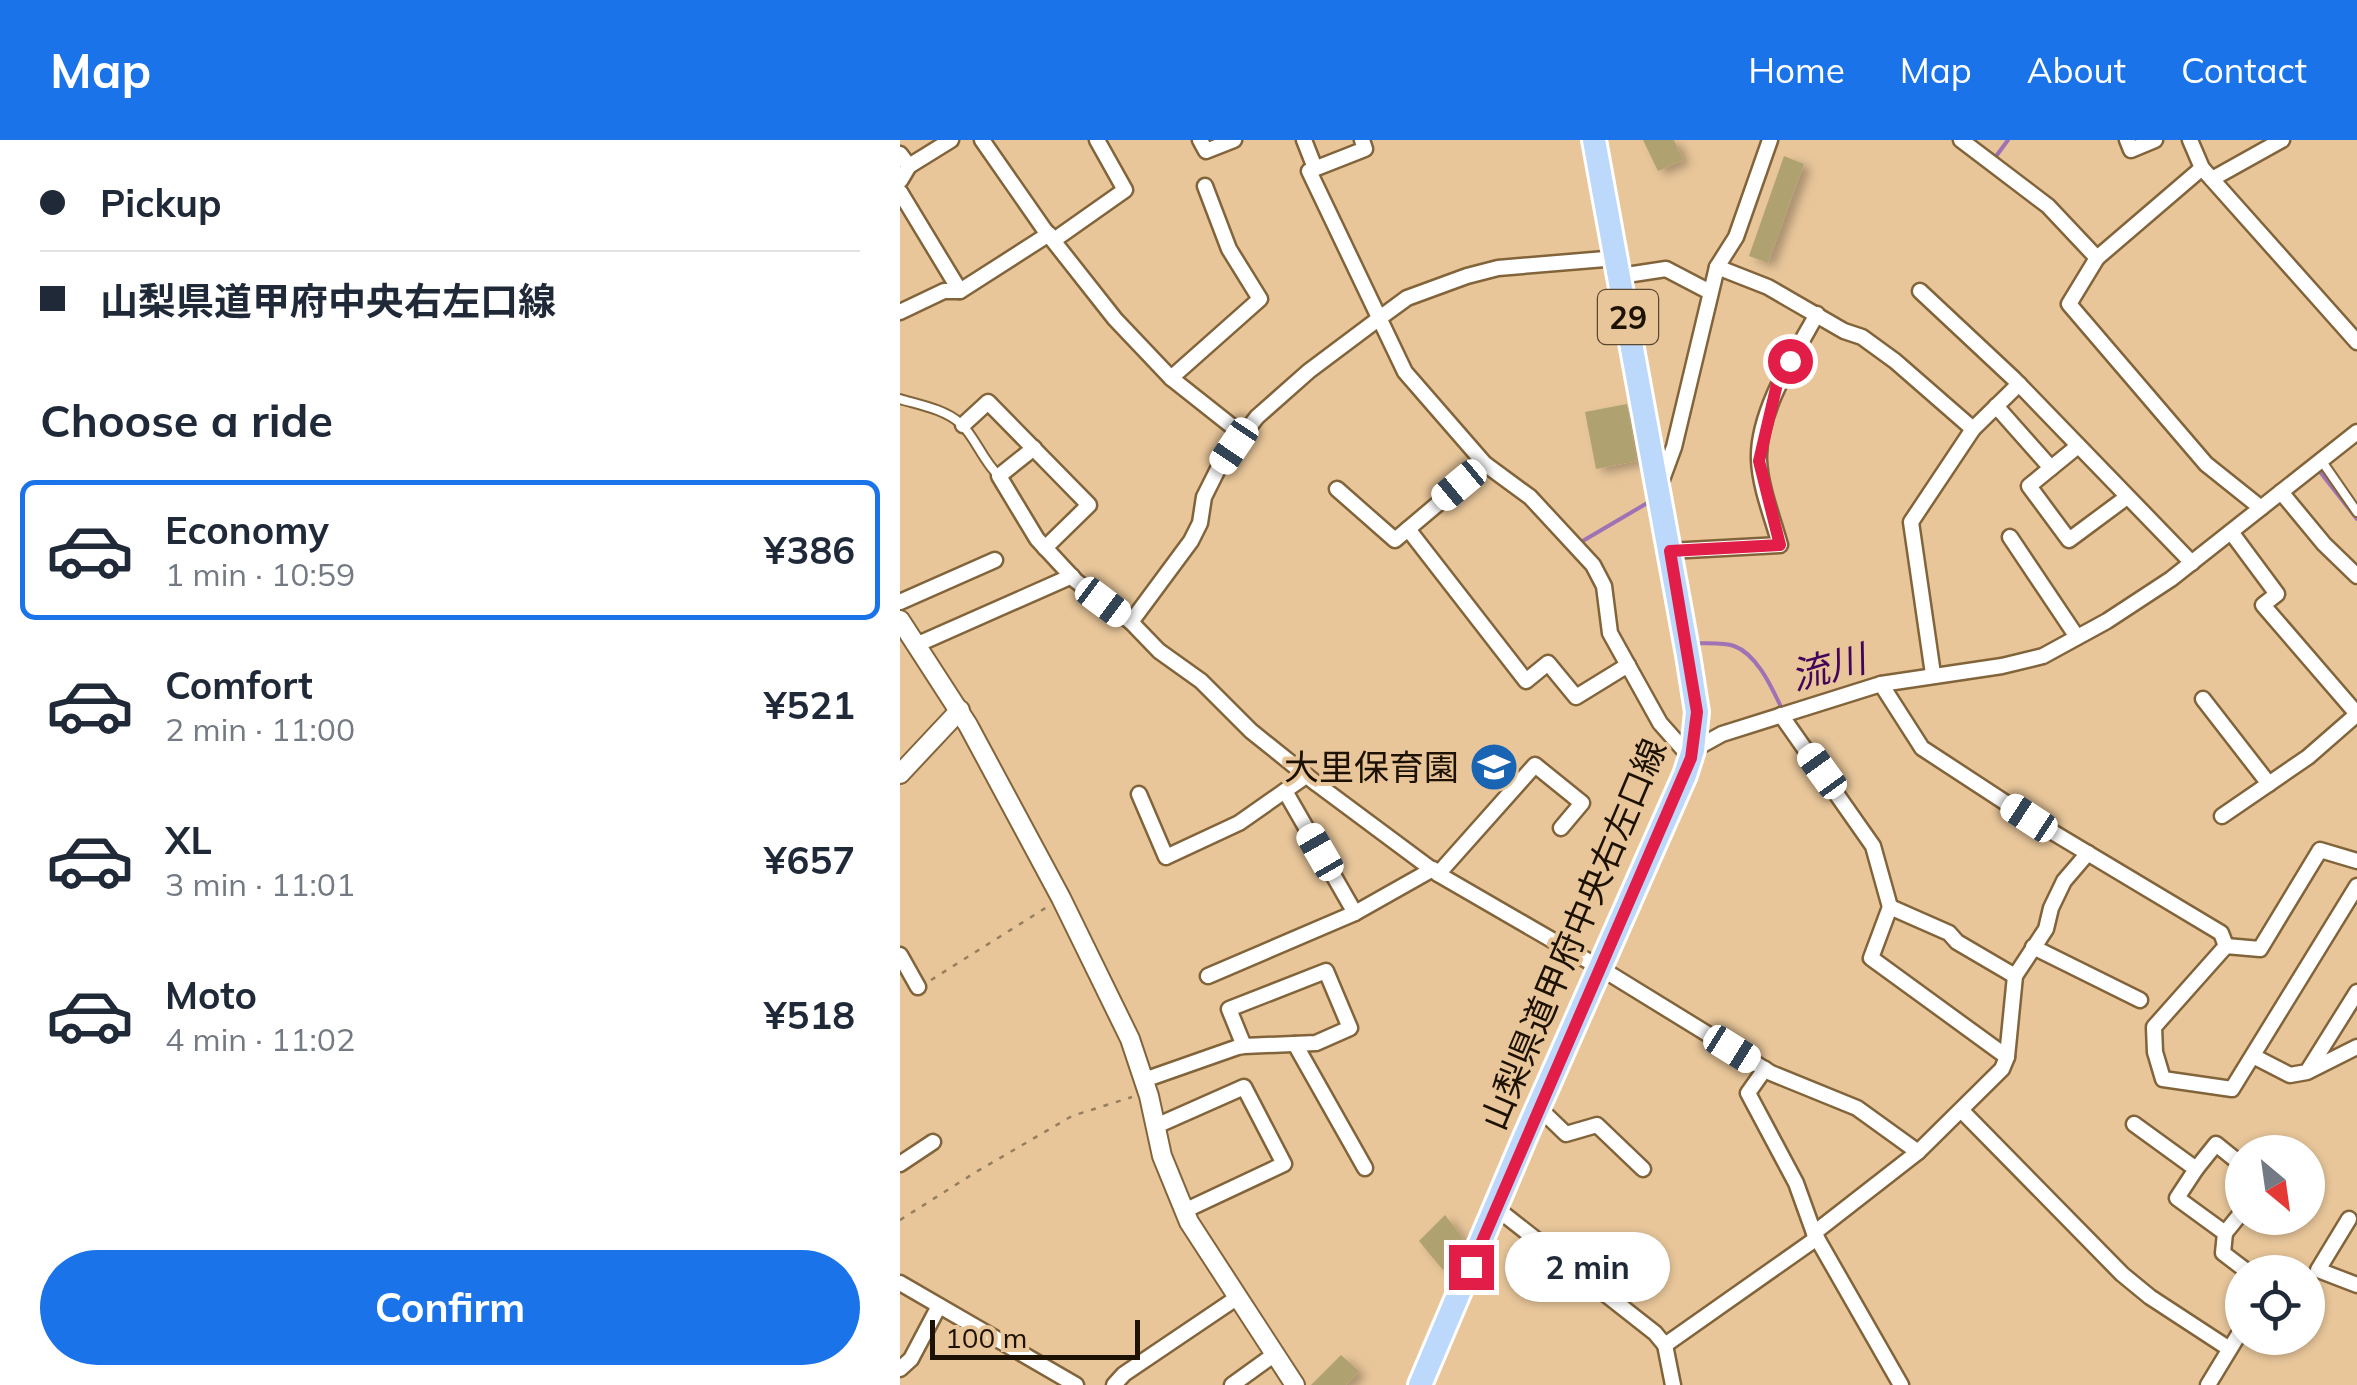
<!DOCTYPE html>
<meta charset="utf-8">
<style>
:root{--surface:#fff;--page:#f2f2f3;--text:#1f2937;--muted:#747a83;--line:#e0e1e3;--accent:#1a73e8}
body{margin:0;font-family:Mulish,"Noto Sans JP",sans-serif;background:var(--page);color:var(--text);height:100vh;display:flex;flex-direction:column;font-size:38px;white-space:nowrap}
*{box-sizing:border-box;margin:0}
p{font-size:32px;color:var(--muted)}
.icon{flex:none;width:55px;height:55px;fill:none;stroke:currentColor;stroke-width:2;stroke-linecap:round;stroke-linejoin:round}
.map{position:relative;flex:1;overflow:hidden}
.panel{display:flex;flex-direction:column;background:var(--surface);width:900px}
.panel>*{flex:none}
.guide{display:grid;align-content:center;height:220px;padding:0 40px;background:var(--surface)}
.needle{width:65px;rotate:151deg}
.controls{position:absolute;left:1325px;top:995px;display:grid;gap:20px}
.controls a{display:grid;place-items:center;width:100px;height:100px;border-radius:50%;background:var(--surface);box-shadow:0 2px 8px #0004;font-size:50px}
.scale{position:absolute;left:30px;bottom:25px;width:210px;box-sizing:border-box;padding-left:10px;border:5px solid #1d1102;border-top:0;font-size:28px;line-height:35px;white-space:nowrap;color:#1d1102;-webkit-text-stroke:8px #e8c69a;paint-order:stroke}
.end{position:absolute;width:45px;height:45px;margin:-22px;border:12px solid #e11d48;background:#fff;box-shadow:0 0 0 5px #fff}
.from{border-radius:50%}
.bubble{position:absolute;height:70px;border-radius:35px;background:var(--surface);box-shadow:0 2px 8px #0004;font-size:32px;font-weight:700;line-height:70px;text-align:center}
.car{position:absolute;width:30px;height:60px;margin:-30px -15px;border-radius:12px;box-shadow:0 0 8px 2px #0007;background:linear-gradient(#fff 24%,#345 0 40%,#fff 0 76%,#345 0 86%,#fff 0)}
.guide b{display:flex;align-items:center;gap:35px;height:95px;font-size:38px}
.guide b+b{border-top:2px solid var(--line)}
.guide i{width:25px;height:25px;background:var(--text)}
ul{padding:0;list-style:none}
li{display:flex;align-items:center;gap:30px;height:140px;margin:0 20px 15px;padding:0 20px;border:5px solid transparent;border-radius:15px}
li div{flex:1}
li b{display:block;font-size:38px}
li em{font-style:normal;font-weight:700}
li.active{border-color:var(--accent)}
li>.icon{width:90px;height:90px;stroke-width:1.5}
h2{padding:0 40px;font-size:45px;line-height:120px}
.primary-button{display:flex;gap:20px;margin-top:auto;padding:20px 40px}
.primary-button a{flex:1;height:115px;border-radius:60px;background:var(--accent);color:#fff;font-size:40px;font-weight:700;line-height:115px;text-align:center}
header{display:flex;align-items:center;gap:60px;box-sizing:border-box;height:140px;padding:0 50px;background:var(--accent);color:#fff}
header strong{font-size:48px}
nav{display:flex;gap:55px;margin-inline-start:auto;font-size:35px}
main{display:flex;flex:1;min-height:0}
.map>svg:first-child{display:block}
</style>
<header>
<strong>Map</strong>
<nav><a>Home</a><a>Map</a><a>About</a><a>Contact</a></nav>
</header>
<main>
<section class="panel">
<div class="guide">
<b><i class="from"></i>Pickup</b>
<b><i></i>山梨県道甲府中央右左口線</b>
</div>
<h2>Choose a ride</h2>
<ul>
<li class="active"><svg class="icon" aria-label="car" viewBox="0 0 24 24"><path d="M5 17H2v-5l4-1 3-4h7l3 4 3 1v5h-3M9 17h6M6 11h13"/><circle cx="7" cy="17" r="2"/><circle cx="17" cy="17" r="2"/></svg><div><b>Economy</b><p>1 min · 10:59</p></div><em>¥386</em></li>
<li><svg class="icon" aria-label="car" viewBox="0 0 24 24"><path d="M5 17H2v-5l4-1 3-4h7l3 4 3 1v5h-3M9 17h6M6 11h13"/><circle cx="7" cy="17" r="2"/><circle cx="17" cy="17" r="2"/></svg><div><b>Comfort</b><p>2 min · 11:00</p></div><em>¥521</em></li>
<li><svg class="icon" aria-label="car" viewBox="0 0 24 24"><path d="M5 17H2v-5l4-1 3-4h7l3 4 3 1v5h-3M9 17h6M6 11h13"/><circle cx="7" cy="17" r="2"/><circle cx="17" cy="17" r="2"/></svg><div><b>XL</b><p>3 min · 11:01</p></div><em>¥657</em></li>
<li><svg class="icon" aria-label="car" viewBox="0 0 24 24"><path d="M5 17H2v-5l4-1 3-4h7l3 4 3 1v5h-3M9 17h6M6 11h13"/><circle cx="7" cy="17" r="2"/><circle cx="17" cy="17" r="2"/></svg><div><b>Moto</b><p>4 min · 11:02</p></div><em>¥518</em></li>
</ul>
<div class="primary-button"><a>Confirm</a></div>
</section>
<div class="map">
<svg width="1457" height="1245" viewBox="0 0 1457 1245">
<defs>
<filter id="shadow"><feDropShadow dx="7" dy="4.5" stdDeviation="5" flood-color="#0004"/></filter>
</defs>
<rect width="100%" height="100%" fill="#e8c69a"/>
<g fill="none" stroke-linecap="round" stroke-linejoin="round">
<g stroke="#9e72b4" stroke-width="4">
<path d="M 1094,19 L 1108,0"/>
<path d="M 428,55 L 465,133"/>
<path d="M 585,314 L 600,327"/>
<path d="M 1417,328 L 1457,379"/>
<path d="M 639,357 L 681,402 L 749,362"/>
<path d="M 795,503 C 806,504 823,502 834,506 C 857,514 872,548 882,569"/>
</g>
</g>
<g fill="#b0a270" filter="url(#shadow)">
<path d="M 743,0 L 774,0 L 783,20 L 758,31 Z"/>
<path d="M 884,16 L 904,24 L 868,123 L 849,116 Z"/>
<path d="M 727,264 L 737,321 L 696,329 L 685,272 Z"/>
<path d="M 545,1075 L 563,1098 L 543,1130 L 519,1101 Z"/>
<path d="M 441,1215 L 459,1231 L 446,1245 L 411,1245 Z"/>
</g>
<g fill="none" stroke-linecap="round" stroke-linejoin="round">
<g stroke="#82643b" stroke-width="12">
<g id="service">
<path d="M 0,259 C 20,265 44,269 60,283 C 75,296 82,320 99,336"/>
<path d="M 1421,320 L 1457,372"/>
</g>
</g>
<g stroke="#82643b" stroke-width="19">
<g id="minor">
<path d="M 82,0 L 144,89 L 215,179 L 271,238 L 343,295"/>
<path d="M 300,0 L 306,11 L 334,0"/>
<path d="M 404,0 L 415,28"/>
<path d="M 462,0 L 465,9 L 409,31 L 505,232 L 585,324 L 630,357 L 693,425 L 704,446 L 710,493 L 760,583 L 791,618"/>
<path d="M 1061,0 L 1148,66 L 1197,118 L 1169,164 L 1306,324 L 1361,368"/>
<path d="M 1227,0 L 1231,10 L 1255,0"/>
<path d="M 1290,0 L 1302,28 L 1457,202"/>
<path d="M 0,14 L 9,26"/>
<path d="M 1312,39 L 1382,0"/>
<path d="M 0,41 L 9,26 L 51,0"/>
<path d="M 0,52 L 60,151"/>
<path d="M 154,100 L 225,50 L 197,0"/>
<path d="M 1197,118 L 1302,28"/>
<path d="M 817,127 L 868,147 L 944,191 L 962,197 L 995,221 L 1073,289"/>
<path d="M 720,136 L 766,129 L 810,152"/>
<path d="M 1020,151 L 1114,239 L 1292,423"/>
<path d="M 0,172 L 44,151 L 60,151 L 149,94"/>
<path d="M 271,238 L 360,159 L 329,109 L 305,46"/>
<path d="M 1096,266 L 1151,328"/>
<path d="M 63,285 L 88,262 L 189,365 L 145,408"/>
<path d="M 1178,306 L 1129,346 L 1169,400 L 1227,357"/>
<path d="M 134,308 L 99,336 L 137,399 L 176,441 L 231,482 L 259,511 L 301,541 L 351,591 L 417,644 L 538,734 L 702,829 L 871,933 L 957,968 L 1018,1012"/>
<path d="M 760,345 L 774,307 L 817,127 L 836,97 L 870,0"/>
<path d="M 437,349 L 495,400 L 585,324"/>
<path d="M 1381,352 L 1424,404 L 1457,436"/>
<path d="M 508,389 L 626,541 L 648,523 L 676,557 L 728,525"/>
<path d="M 1331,392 L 1377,454 L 1363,465 L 1457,574"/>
<path d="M 1110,397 L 1177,497"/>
<path d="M 769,411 L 880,405 C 873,379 860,347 859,320 C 857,273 895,214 917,174"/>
<path d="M 0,462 L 95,420"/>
<path d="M 231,482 L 291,401 L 300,383 L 304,357 L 318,329 L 343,295 L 357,277 L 409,231 L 477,180 L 507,158 L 567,136 L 598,128 L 717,118"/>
<path d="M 16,505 L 172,436"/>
<path d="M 1033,534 L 1011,382 L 1073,289 L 1119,244"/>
<path d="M 981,544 L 1022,608 L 1129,678 L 1321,793 L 1326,806"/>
<path d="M 1303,559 L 1369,644"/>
<path d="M 881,575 L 973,706 L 990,767 L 1049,793 L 1057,802 L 1115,836"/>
<path d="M 793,610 L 822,594 L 981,544 L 1102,526 L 1143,516 L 1207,481 L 1271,439 L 1457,292"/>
<path d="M 385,651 L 455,773"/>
<path d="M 239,654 L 266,717 L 339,683 L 406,636"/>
<path d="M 1322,676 L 1408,617 L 1455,576"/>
<path d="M 1457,721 L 1420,710 L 1360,809 L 1326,806 L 1254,887 L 1255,912 L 1263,939 L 1332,949 L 1457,746"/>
<path d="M 538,734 L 635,625 L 682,663 L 661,688"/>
<path d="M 990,767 L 971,818 L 1107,917"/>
<path d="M 1133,807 L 1240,860"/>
<path d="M 0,815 L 18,847"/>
<path d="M 308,836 L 455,773 L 533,729"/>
<path d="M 395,904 L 465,1028"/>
<path d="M 1353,916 L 1390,935 L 1407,932 L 1457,852"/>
<path d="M 865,929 L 848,953 L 896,1043 L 914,1093 L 1001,1245"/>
<path d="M 1409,931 L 1457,907"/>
<path d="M 244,940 L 338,907 L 344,906 L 416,903 L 450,888 L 426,831 L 329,869 L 344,906"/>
<path d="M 638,967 L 666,994 L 697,985 L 743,1029"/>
<path d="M 1063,972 L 1222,1134 L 1250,1157 L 1328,1208"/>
<path d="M 1234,984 L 1296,1029 L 1277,1058 L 1325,1093 L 1323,1113 L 1348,1132"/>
<path d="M 256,986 L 344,947 L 384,1024 L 284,1071"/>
<path d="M 0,1024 L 33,1002"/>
<path d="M 1296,1029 L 1316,1004 L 1342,1025"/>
<path d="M 596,1068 L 755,1193 L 765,1205 L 773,1245"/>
<path d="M 1449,1079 L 1418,1130 L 1457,1145"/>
<path d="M 914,1093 L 1018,1012 L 1102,929 L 1107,917 L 1115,836 L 1146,789 L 1151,768 L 1164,741 L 1188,713"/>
<path d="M 1325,1093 L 1342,1072"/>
<path d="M 0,1143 L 176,1245"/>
<path d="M 765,1205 L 917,1098"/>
<path d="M 0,1229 L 11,1219 L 39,1166"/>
<path d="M 214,1245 L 224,1234 L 338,1157"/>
<path d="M 332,1245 L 375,1214"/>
<path d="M 1308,1245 L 1342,1189"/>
</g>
</g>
<g stroke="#82643b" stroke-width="22">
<g id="tertiary">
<path d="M 0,480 L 68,585 L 161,758 L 230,899 L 249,956 L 262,1016 L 289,1082 L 395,1245"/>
<path d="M 0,634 L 60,570"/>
</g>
</g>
<g stroke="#fff" stroke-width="28">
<path id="primary" d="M 520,1245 L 625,997 L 785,635 L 793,610 L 797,572 L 788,515 L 694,0"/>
</g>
<g stroke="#977e5d" stroke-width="2.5" stroke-dasharray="5 8" stroke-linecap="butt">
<path d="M 31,840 L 147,767"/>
<path d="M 0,1080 L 76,1032 L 172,976 L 232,957"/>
</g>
<use href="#service" stroke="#fff" stroke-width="8"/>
<use href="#minor" stroke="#fff" stroke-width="14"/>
<use href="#tertiary" stroke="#fff" stroke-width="18"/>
<use href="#primary" stroke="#bcd8fb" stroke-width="22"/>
</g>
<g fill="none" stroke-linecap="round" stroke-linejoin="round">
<path stroke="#e11d48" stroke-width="12" d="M 571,1127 L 791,618 L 797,572 L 770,411 L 880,405 L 859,321 L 877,244 L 890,221"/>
</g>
<defs>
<g id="school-disc" transform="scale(2.5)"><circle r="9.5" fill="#1964b3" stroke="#e8c69a"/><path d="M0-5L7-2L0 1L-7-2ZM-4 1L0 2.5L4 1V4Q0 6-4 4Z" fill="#fff"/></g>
</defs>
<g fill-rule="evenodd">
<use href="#school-disc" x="594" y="627"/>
</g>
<g text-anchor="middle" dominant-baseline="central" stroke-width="8" stroke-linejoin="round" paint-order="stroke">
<rect fill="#e8c69a" stroke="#5a4730" stroke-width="2.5" x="698" y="150" width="60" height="54" rx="8"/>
<g font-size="32" font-weight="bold" fill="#1d1102">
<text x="728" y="177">29</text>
</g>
<g font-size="35" fill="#1d1102" stroke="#e8c69a" text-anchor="end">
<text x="559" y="627">大里保育園</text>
</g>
<g font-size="35" fill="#1d1102" stroke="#e8c69a">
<text transform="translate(673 794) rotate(-67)">山梨県道甲府中央右左口線</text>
</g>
<g font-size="38" font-style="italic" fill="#430559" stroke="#e8c69a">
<text transform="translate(928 527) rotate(-15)">流川</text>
</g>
</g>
</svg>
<div class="controls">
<a><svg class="needle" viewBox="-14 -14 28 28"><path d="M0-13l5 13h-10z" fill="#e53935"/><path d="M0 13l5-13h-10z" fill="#747a83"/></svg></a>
<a><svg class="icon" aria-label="locate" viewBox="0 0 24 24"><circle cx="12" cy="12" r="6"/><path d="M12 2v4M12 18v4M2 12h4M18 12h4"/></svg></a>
</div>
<div class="scale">100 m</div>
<i class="end from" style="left:890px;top:221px"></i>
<i class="end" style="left:571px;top:1127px"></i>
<div class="bubble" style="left:605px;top:1092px;width:165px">2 min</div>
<i class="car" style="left:334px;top:306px;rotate:214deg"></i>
<i class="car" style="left:559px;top:345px;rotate:230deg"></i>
<i class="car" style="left:203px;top:462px;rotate:127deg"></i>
<i class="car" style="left:922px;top:631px;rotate:324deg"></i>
<i class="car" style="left:1129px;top:678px;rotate:303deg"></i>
<i class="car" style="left:420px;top:712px;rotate:330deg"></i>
<i class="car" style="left:832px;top:909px;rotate:122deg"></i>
</div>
</main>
